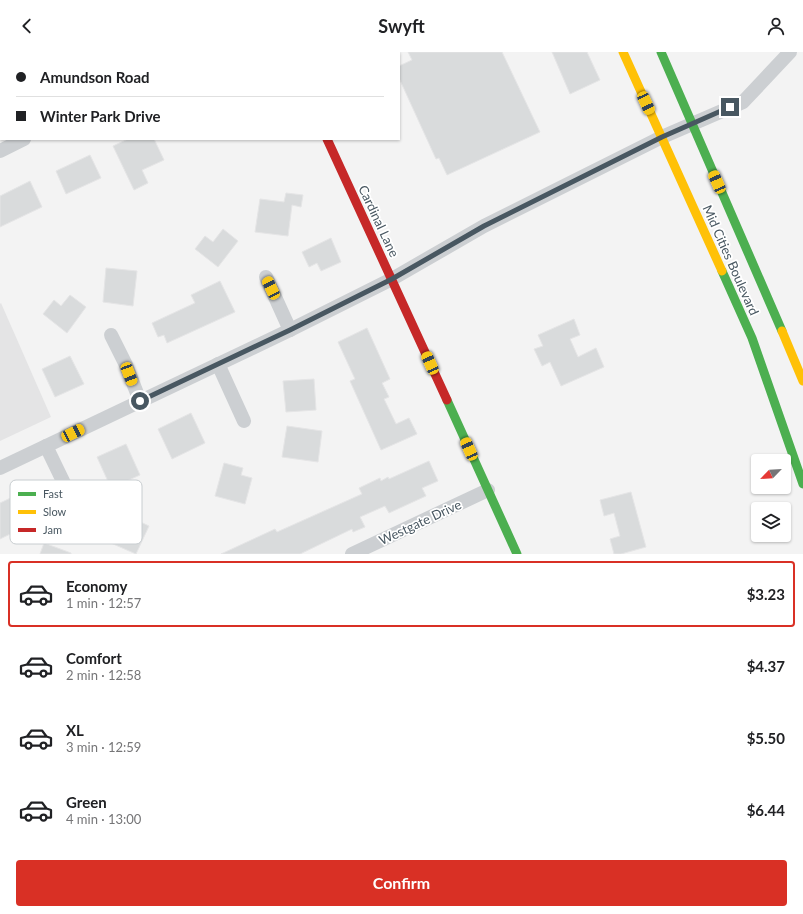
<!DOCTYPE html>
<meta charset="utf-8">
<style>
:root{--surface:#fff;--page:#f2f2f2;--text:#202124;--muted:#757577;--line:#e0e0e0;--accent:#d93025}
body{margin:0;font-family:Lato,sans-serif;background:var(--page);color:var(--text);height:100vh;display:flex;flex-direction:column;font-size:15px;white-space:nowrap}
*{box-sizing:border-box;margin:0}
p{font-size:13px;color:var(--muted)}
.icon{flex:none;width:22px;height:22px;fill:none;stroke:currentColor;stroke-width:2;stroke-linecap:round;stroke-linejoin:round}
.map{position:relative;height:502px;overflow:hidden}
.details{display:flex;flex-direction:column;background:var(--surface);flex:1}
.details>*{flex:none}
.banner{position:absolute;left:0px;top:0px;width:400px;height:88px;box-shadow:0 1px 3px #0004;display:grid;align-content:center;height:88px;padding:0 16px;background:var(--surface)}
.needle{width:26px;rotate:245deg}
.fabs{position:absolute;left:751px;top:402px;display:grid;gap:8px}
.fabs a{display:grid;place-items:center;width:40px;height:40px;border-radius:4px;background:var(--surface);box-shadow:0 1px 3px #0004;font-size:20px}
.end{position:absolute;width:18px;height:18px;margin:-9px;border:5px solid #485761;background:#fff;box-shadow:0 0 0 2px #fff}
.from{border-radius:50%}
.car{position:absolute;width:12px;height:24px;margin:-12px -6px;border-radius:5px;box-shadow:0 0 3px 1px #0007;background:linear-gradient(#f5c518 24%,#345 0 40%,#f5c518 0 76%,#345 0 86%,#f5c518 0)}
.banner b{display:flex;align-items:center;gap:14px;height:38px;font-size:15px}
.banner b+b{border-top:1px solid var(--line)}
.banner i{width:10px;height:10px;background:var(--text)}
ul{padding:7px 0 0;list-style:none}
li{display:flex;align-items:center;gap:12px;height:66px;margin:0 8px 6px;padding:0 8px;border:2px solid transparent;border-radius:4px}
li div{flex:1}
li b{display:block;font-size:15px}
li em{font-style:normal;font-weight:700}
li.on{border-color:var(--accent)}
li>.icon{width:36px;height:36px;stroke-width:1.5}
.cta{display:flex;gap:8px;margin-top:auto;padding:8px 16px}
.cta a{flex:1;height:46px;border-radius:4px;background:var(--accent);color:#fff;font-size:16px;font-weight:700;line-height:46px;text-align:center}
header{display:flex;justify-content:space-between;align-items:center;height:52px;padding:0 16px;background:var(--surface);font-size:18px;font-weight:700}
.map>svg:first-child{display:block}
</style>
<header><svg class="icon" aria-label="back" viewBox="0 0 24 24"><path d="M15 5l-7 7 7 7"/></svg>Swyft<svg class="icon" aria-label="person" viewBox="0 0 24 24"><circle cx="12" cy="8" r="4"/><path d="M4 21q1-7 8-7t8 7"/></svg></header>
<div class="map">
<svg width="803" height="502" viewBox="0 0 803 502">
<rect width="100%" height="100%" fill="#f3f3f3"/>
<path fill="#e4e4e5" d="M 1,251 L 51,365 L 0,389 L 0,252 Z"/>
<g fill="#d9dbdc" stroke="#e5e5e6">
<path d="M 408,0 L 502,0 L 540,80 L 447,123 L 439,106 L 436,107 L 399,26 L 399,14 L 412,8 Z"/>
<path d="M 552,0 L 587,0 L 600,28 L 570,42 Z"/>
<path d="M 128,87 L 154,87 L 164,108 L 142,118 L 148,131 L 134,138 L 113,94 Z"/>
<path d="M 90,103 L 101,126 L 66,142 L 56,119 Z"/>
<path d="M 30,129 L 42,155 L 0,175 L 0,144 Z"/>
<path d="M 286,141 L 303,143 L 301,155 L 292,153 L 288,184 L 255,180 L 260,147 L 284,150 Z"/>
<path d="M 223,177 L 238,189 L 218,215 L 195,197 L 205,184 L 213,190 Z"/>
<path d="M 331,186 L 341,210 L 321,219 L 317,211 L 309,215 L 302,200 Z"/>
<path d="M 106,216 L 137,219 L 133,254 L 103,250 Z"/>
<path d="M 220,229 L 235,260 L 167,291 L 164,283 L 158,285 L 152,271 L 195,251 L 191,243 Z"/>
<path d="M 70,243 L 86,255 L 67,281 L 43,262 L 54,248 L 61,254 Z"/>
<path d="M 574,267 L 580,283 L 570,287 L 578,305 L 596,296 L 604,315 L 561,334 L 550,310 L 542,314 L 534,297 L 543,294 L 538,283 Z"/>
<path d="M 367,276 L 390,327 L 382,331 L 389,345 L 384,347 L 396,372 L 409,366 L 417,382 L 381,398 L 350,329 L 355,327 L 338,290 Z"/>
<path d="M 70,304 L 84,332 L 55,345 L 42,317 Z"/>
<path d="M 314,327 L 316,358 L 286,360 L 283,329 Z"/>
<path d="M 191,361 L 205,391 L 172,407 L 158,377 Z"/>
<path d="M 287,374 L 322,379 L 318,410 L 282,405 Z"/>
<path d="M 126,392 L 140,423 L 111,436 L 97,405 Z"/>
<path d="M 429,409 L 438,429 L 422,436 L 426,444 L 389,461 L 385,454 L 360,465 L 365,475 L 353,480 L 352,477 L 300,502 L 221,502 L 275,477 L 277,480 L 362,442 L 359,436 L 380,426 L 381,429 L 388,425 L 389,427 Z"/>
<path d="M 224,411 L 243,416 L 241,423 L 252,426 L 245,452 L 215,444 Z"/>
<path d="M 631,440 L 646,495 L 621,502 L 614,502 L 610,487 L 620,484 L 614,461 L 604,464 L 600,448 Z"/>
<path d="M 19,442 L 33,471 L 0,487 L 0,451 Z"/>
<path d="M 117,459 L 149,474 L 136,502 L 104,488 Z"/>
<path d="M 44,491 L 71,501 L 71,502 L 40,502 Z"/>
</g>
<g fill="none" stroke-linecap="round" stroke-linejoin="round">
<g stroke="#cccfd2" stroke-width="14">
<path d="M 167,1 L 168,0"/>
<path d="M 0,99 L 24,87"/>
<path d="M 266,225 L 290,278"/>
<path d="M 111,283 L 126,313 L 140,349"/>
<path d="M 218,312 L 244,369"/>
<path d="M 46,394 L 76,456"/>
<path d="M 0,416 L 290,278 L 392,227 L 484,174 L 662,85 L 743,50 L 790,0"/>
<path d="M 352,502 L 488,438"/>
</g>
<g stroke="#4caf50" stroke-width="9">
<path d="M 287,0 L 288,1"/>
<path d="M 661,0 L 782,279"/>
<path d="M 722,219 L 752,286 L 803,432"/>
<path d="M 447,348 L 517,502"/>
</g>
<g stroke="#ffc107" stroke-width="9">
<path d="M 623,0 L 722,219"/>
<path d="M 782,279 L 803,329"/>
</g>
<path stroke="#c62828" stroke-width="9" d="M 327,87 L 447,348"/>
</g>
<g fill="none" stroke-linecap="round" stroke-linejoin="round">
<path stroke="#485761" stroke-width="5" d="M 140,349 L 290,278 L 392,227 L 484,174 L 662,85 L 730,55"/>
</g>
<g text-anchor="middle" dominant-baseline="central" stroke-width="3.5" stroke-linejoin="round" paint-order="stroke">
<g font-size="13" fill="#485761" stroke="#fff">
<text transform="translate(379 169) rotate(65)">Cardinal Lane</text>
<text transform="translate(731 208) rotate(66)">Mid Cities Boulevard</text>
<text transform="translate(420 470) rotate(-25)">Westgate Drive</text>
</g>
</g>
<rect x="10" y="428" width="132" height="64" rx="6" fill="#fff" stroke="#c8cdd0" stroke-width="1"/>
<rect x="18" y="440" width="18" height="4" fill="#4caf50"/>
<rect x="18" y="458" width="18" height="4" fill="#ffc107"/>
<rect x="18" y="476" width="18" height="4" fill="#c62828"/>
<g font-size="11" fill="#485761">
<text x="43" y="446">Fast</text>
<text x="43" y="464">Slow</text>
<text x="43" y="482">Jam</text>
</g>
</svg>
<div class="fabs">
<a><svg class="needle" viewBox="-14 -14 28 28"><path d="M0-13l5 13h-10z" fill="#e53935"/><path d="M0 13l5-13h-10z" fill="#757577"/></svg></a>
<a><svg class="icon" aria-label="layers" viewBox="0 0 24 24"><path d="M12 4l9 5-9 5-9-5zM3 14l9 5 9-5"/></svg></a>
</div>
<i class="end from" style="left:140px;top:349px"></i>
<i class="end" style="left:730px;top:55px"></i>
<i class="car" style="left:646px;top:51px;rotate:155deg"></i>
<i class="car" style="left:717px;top:130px;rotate:336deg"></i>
<i class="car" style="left:271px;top:236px;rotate:334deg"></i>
<i class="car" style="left:430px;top:311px;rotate:336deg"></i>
<i class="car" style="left:129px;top:322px;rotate:159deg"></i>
<i class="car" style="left:73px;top:381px;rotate:64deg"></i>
<i class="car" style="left:469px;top:397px;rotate:336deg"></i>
<div class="banner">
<b><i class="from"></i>Amundson Road</b>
<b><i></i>Winter Park Drive</b>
</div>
</div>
<section class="details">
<ul>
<li class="on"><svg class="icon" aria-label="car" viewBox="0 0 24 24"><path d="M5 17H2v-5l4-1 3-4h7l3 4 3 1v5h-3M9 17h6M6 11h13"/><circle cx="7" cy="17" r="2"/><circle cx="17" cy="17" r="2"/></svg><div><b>Economy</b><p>1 min · 12:57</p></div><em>$3.23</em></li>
<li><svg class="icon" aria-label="car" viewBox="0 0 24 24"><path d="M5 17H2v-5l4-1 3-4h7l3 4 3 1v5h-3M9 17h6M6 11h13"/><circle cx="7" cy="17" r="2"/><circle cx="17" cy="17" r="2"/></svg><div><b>Comfort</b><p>2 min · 12:58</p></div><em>$4.37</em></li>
<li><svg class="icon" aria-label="car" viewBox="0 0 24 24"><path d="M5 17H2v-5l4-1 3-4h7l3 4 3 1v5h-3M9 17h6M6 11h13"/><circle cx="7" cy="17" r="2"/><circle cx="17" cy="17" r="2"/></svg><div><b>XL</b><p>3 min · 12:59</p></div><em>$5.50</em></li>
<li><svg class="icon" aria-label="car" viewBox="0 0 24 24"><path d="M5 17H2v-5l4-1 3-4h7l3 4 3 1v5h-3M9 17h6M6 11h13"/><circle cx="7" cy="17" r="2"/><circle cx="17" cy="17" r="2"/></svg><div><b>Green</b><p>4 min · 13:00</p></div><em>$6.44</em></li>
</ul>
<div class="cta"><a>Confirm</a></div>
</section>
